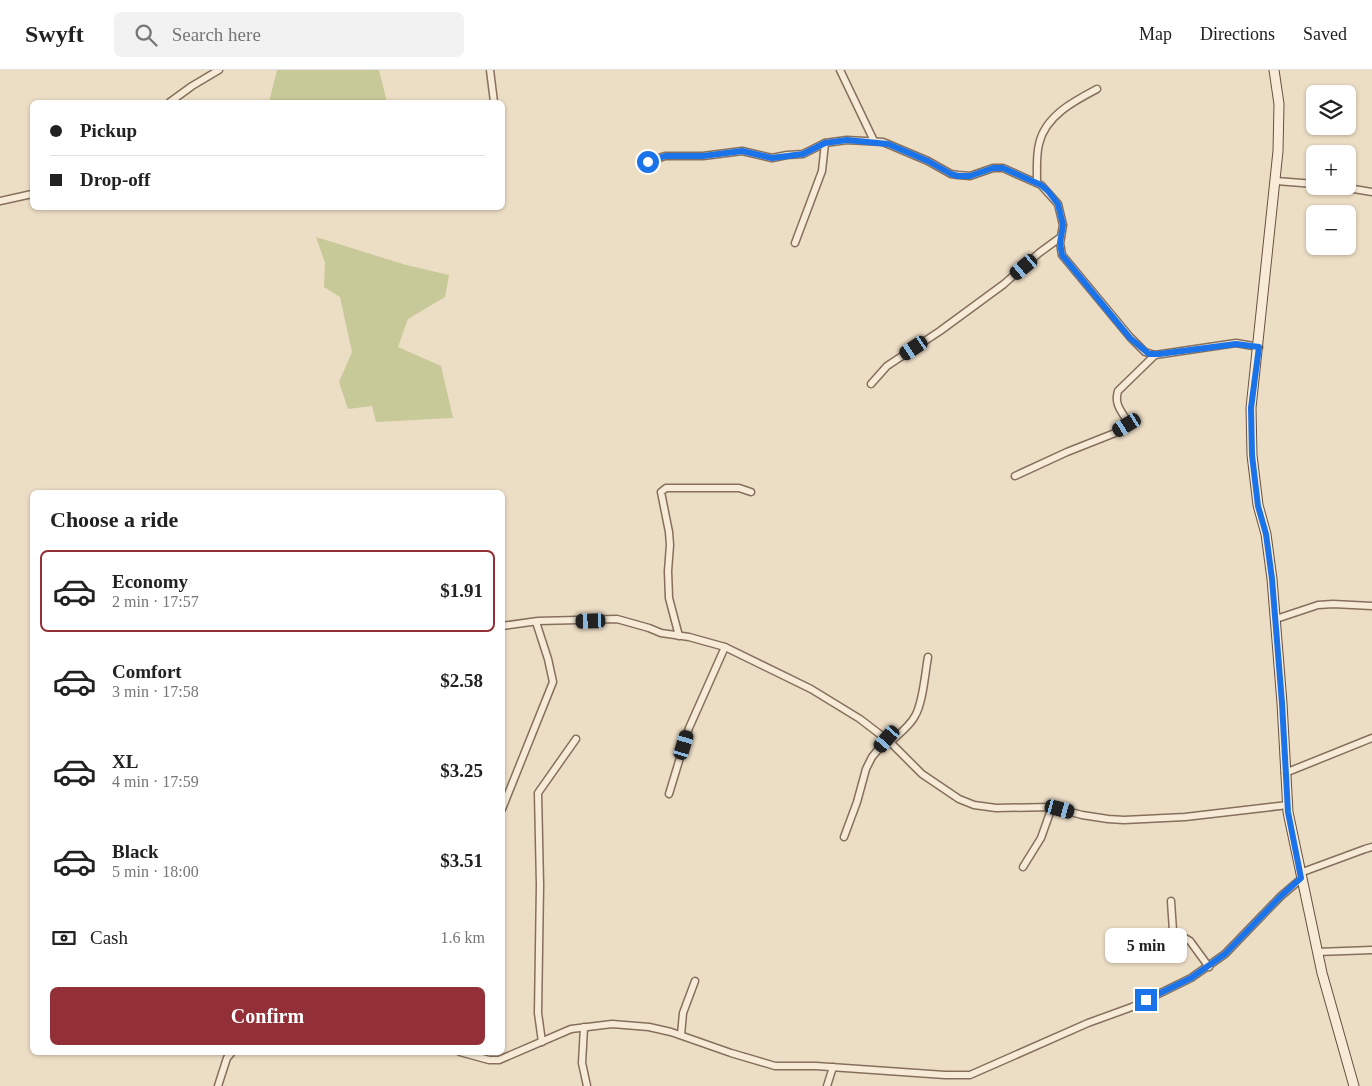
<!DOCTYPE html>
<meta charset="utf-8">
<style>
:root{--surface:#fff;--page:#f2f2f2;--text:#222;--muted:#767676;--line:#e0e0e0;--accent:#922f37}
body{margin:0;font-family:Georgia,serif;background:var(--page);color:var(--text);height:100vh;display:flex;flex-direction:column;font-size:19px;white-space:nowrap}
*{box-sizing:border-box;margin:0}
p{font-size:16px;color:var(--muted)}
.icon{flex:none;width:28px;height:28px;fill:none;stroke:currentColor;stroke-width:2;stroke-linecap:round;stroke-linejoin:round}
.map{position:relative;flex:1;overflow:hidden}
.drawer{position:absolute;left:30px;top:420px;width:475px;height:565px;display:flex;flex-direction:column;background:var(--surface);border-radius:8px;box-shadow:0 1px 4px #0004}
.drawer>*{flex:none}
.hud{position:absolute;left:30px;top:30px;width:475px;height:110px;border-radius:8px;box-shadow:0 1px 4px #0004;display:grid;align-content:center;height:110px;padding:0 20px;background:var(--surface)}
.buttons{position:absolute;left:1306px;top:15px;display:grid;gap:10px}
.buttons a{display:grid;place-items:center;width:50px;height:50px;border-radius:8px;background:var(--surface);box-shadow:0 1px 4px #0004;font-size:25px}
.end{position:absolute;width:22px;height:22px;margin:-11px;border:6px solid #1a73e8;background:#fff;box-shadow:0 0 0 2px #fff}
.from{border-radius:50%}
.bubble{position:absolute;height:35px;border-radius:8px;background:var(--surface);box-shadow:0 1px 4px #0004;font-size:16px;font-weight:700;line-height:35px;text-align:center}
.car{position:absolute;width:15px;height:30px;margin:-15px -8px;border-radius:6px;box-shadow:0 0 4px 1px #0007;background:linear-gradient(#222 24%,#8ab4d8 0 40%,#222 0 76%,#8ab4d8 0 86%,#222 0)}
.hud b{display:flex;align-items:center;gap:18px;height:48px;font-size:19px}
.hud b+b{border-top:1px solid var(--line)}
.hud i{width:12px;height:12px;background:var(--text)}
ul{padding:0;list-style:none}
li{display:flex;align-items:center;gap:15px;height:82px;margin:0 10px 8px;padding:0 10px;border:2px solid transparent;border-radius:8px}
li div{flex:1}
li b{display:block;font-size:19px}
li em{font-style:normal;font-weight:700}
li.selected{border-color:var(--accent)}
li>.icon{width:45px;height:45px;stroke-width:1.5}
h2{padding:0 20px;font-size:22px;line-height:60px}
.pay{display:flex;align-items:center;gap:12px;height:55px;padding:0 20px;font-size:19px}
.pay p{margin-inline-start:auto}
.button{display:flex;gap:10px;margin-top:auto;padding:10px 20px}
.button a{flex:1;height:58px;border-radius:8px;background:var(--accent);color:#fff;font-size:20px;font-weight:700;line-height:58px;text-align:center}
header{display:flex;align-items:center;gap:30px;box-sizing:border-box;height:70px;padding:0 25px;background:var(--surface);border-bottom:1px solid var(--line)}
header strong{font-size:24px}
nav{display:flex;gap:28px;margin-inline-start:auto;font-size:18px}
.search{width:350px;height:45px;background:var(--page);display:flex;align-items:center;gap:12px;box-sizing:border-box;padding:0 18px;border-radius:8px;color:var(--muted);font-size:19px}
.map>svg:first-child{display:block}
</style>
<header>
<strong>Swyft</strong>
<div class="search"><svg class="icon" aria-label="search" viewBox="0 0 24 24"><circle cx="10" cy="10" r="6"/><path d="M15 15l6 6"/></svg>Search here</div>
<nav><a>Map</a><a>Directions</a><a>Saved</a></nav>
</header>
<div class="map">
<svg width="1372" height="1016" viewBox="0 0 1372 1016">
<rect width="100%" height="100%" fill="#ecddc5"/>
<g fill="#c7c999">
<path d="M 277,0 L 379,0 L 387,32 L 269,32 Z"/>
<path d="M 316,167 L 406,195 L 449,205 L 445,227 L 408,249 L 398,277 L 441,296 L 453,348 L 376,352 L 372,336 L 348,339 L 339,312 L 352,282 L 340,227 L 324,217 L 325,193 Z"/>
</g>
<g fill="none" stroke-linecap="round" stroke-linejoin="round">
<g stroke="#866f5c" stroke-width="9">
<g id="street">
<path d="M 490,0 L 494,32"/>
<path d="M 840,0 L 874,71"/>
<path d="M 170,32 L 192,16 L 219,0"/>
<path d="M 648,92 L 665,86 L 703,86 L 742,81 L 772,88 L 787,85 L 803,84 L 825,73 L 847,70 L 883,72 L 928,91 L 951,104 L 958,105 L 970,106 L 993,98 L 1003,98 L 1041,115 L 1058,134 L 1063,155 L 1060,173 L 1062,185 L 1130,267 L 1145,282 L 1155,285 L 1236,273 L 1259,277"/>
<path d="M 1276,111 L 1315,114"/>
<path d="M 1037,113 C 1037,100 1036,86 1039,74 C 1045,46 1074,31 1097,19"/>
<path d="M 1336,116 L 1372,122"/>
<path d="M 0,131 L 32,124"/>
<path d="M 795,173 L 822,101 L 825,73"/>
<path d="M 871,314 L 887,296 L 940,261 L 1004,214 L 1039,183 L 1061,167"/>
<path d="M 1015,406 L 1067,382 L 1115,363 L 1127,355 L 1128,352 C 1121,341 1114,334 1118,321 L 1155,285"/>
<path d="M 1276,549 L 1318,535 L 1333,534 L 1372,536"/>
<path d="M 502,556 L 538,551 L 617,549 L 649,558 L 661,563 L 689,567 L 725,577 L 811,619 L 860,649 L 890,672 L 922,704 L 959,729 L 974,735 L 996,738 L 1052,737 L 1082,745 L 1108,749 L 1124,750 L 1185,747 L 1288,735"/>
<path d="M 679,566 L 669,528 L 668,501 L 670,475 L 669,462 L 661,422 L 666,418 L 739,418 L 751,422"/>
<path d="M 890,672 C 899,664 910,656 915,646 C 923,633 925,603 928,587"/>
<path d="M 1285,703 L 1372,668"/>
<path d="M 669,724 L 689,658 L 725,577"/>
<path d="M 502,739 L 553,612 L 548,589 L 536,552"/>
<path d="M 844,767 L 857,732 L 866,699 L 872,687 L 887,669"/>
<path d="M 1023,797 L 1041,768 L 1052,737"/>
<path d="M 1300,803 L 1365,779 L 1372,777"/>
<path d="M 1171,831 L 1173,861 L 1190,871 L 1209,897"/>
<path d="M 1317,882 L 1372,880"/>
<path d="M 584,957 L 582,993 L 587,1016"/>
<path d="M 681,965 L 683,943 L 695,911"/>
<path d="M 542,972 L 538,943 L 540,815 L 538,723 L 576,669"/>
<path d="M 460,982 L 489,990 L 499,990 L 571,959 L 612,954 L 649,957 L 671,962 L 731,983 L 775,996 L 816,996 L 945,1005 L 970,1005 L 1088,953 L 1132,937 L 1191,908 L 1225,884 L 1281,826 L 1301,809"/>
<path d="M 218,1016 L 227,988 L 232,982"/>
<path d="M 827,1016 L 833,997"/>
</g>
</g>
<g stroke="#68503f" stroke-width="11">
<path id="secondary" d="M 1274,0 L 1279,34 L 1278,81 L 1251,338 L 1252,385 L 1258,435 L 1266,464 L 1272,509 L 1282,633 L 1288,742 L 1322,903 L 1354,1016"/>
</g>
<use href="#street" stroke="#f7ebd8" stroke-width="6"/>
<use href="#secondary" stroke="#f7ebd8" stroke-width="9"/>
</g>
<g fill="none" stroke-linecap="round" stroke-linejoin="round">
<path stroke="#1a73e8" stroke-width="6" d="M 648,92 L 665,86 L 703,86 L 742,81 L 772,88 L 803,84 L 825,73 L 847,70 L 888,74 L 928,91 L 951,104 L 958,106 L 970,106 L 993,98 L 1003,98 L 1041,115 L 1048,121 L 1058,134 L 1063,155 L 1060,173 L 1062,185 L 1130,268 L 1149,284 L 1159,284 L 1236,274 L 1259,277 L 1251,338 L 1252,385 L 1258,436 L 1266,464 L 1272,509 L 1282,633 L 1288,742 L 1301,808 L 1281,826 L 1225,884 L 1191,908 L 1146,930"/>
</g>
</svg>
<div class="buttons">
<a><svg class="icon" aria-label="layers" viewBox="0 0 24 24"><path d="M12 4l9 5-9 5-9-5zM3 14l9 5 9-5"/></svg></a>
<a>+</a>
<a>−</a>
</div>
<i class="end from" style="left:648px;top:92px"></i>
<i class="end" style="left:1146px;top:930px"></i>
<div class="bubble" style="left:1105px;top:858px;width:82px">5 min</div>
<i class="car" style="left:1024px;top:197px;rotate:230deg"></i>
<i class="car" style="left:914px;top:278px;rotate:236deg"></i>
<i class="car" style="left:1127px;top:355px;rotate:239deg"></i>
<i class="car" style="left:591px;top:551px;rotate:268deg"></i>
<i class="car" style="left:887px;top:669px;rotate:221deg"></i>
<i class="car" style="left:684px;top:675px;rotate:17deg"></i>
<i class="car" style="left:1060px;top:739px;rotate:105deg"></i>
<div class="hud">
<b><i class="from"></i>Pickup</b>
<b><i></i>Drop-off</b>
</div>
<section class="drawer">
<h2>Choose a ride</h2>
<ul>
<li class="selected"><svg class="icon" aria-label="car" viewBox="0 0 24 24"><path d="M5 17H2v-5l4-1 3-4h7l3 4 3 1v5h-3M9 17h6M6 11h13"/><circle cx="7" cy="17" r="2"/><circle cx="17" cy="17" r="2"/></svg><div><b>Economy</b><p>2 min · 17:57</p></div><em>$1.91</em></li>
<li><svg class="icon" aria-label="car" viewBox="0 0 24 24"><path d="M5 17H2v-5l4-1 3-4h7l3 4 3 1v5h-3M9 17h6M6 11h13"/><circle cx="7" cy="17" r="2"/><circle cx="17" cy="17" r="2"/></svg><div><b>Comfort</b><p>3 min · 17:58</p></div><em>$2.58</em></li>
<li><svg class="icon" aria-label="car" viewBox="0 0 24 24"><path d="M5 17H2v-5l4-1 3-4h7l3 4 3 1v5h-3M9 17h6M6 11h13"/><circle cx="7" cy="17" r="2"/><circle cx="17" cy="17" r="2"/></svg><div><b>XL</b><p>4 min · 17:59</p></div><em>$3.25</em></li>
<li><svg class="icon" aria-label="car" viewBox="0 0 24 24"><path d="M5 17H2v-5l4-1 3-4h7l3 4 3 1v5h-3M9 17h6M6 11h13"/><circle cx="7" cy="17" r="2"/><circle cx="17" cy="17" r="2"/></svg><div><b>Black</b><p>5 min · 18:00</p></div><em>$3.51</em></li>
</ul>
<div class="pay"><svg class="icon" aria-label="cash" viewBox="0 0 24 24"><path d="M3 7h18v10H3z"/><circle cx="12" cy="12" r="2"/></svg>Cash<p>1.6 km</p></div>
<div class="button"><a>Confirm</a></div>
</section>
</div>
